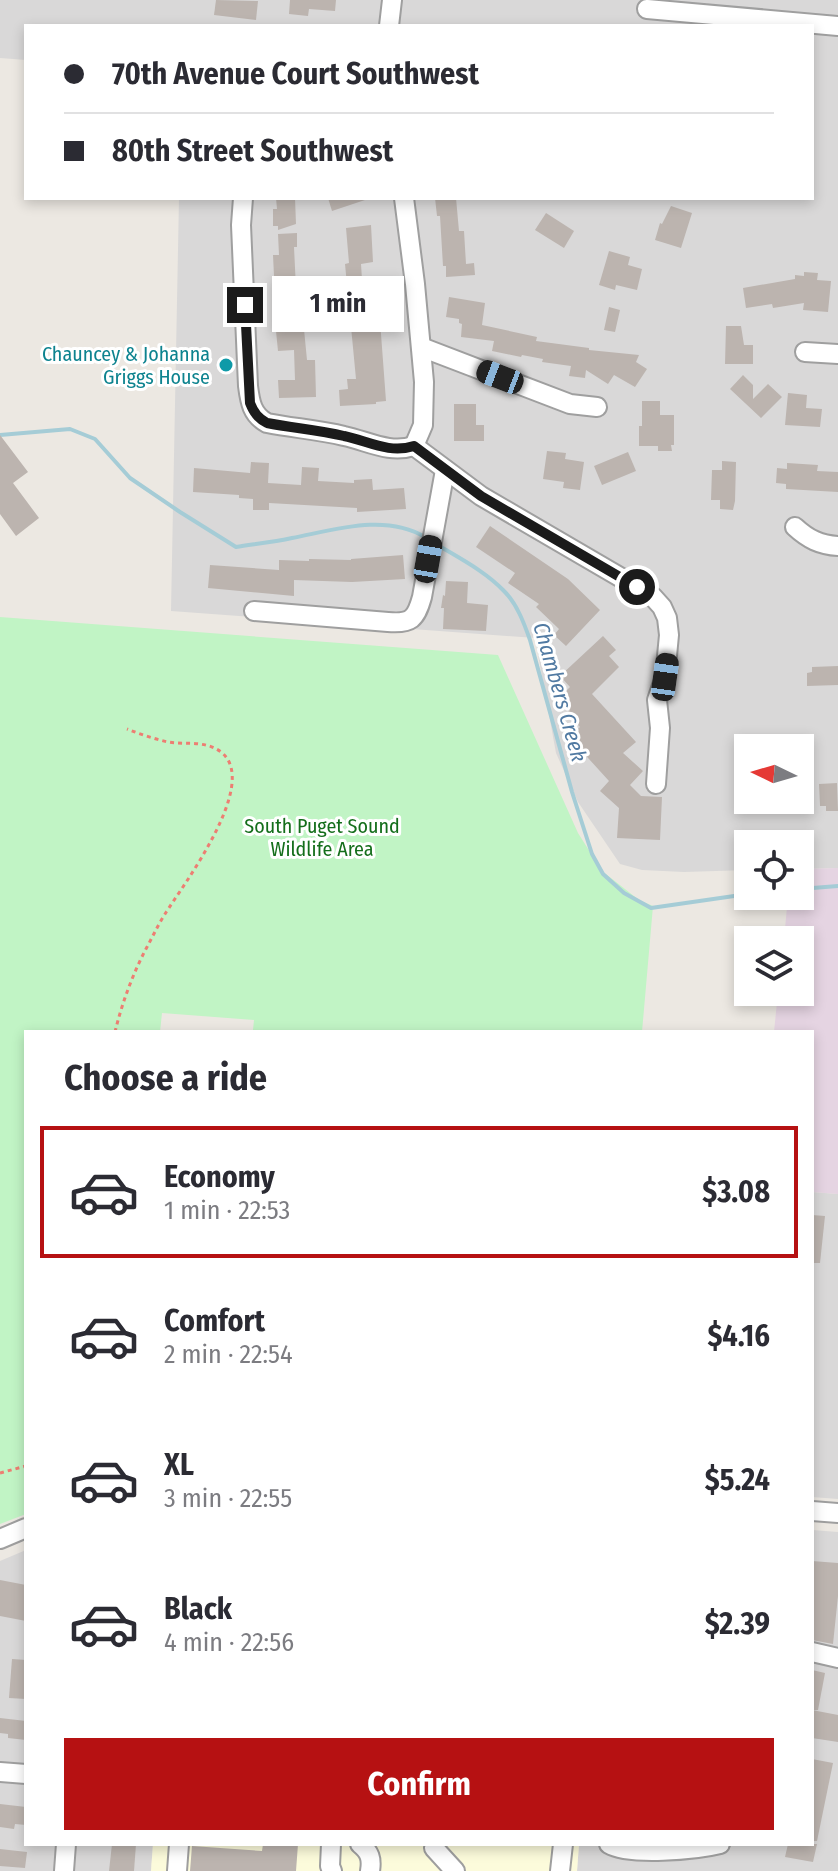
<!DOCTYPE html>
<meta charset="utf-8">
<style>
:root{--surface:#fff;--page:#f2f2f3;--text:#2b2b33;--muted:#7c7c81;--line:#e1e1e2;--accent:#b61112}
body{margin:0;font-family:"Fira Sans Condensed",sans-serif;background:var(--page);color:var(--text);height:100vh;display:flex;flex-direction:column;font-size:30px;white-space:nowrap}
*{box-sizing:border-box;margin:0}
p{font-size:26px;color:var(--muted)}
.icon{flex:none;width:44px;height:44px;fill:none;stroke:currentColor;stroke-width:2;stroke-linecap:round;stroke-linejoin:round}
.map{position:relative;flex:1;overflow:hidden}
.details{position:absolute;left:24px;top:1030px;width:790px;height:816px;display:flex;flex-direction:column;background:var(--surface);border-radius:0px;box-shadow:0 4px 12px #0003}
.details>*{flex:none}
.hud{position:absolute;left:24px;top:24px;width:790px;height:176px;border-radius:0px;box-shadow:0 4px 12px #0003;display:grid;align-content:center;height:176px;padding:0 40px;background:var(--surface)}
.needle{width:52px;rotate:275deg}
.buttons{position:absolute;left:734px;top:734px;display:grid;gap:16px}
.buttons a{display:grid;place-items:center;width:80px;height:80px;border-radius:0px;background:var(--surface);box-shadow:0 4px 12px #0003;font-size:40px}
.end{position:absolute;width:36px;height:36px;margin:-18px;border:10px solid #1b1b1b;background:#fff;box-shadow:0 0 0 4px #fff}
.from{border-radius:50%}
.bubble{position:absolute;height:56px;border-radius:0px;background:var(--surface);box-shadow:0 4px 12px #0003;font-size:26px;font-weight:700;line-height:56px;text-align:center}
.car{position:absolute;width:24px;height:48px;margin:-24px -12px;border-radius:10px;box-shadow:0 0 6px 2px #0007;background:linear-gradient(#222 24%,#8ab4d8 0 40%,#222 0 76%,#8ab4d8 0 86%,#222 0)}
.hud b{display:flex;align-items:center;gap:28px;height:76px;font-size:30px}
.hud b+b{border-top:2px solid var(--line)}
.hud i{width:20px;height:20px;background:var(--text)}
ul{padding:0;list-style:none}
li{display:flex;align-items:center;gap:24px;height:132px;margin:0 16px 12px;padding:0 24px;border:4px solid transparent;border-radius:0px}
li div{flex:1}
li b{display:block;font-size:30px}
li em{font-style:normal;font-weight:700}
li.current{border-color:var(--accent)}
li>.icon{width:72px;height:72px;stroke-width:1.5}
h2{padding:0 40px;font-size:36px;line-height:96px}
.action{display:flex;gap:16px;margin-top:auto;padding:16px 40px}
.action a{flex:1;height:92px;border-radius:0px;background:var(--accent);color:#fff;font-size:32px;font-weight:700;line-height:92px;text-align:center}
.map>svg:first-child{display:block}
</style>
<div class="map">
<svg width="838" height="1871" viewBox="0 0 838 1871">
<rect width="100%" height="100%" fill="#ece8e2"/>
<g fill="#d9d8d8" fill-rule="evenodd">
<path d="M 0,0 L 838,0 L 838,20 L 742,26 L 26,26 L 26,60 L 0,58 Z"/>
<path d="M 812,33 L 838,35 L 838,868 L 800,869 L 800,844 L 748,844 L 748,870 L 684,872 L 642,870 L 620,864 L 578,802 L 556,753 L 535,638 L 171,611 L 179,198 L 812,198 ZM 748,748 L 800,748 L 800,800 L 748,800 Z"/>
<path d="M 812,1192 L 838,1194 L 838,1499 L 812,1497 Z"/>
<path d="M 812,1530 L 838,1532 L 838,1871 L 577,1871 L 579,1844 L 812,1844 Z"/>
<path d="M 26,1550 L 26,1844 L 153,1844 L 151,1871 L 0,1871 L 0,1561 Z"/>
</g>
<path fill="#e5d4e2" d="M 838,868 L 838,1194 L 812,1192 L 812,1032 L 774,1032 L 778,992 L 800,992 L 800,940 L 784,940 L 788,896 L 800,896 L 800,869 Z"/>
<path fill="#fcfbdb" d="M 153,1844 L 579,1844 L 577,1871 L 151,1871 Z"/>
<path fill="#c1f4c5" d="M 0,617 L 498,655 L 578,833 L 602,871 L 639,900 L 653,906 L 642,1032 L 280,1032 L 253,1030 L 254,1020 L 162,1013 L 160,1032 L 26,1032 L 26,1514 L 0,1524 Z"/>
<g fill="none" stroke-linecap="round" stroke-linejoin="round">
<g stroke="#a5ccd6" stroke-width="4">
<path d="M 0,435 L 70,429 L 95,439 L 130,478 L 180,512 L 236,547 C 255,544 274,542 292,538 C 334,530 385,513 425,537"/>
<path d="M 436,544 C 459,558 485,571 504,591 C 517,604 524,623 530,640 L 572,792 L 592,854 L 603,874 L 624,893 L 651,908 L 748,894"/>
<path d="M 800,889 L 838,886"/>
</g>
</g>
<g fill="#bcb4af">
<path d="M 216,0 L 258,1 L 256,20 L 214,15 Z"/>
<path d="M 290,0 L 336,0 L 335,11 L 309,9 L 308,16 L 289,14 Z"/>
<path d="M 276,198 L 295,198 L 296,224 L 278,230 L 278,226 L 273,226 L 273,209 L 277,209 Z"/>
<path d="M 328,198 L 365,198 L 365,200 L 332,211 Z"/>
<path d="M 435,198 L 456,198 L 459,231 L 464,231 L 466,264 L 474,263 L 475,275 L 446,277 L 446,266 L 443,266 L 440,216 L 437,216 Z"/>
<path d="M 671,206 L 692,213 L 681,248 L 655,240 L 660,223 L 662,224 Z"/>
<path d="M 546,213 L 574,231 L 564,248 L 535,230 Z"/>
<path d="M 371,225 L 373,262 L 361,264 L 363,295 L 378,294 L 386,401 L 376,402 L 376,404 L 340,406 L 339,390 L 348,389 L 347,379 L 356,379 L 345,264 L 349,263 L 346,228 Z"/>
<path d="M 297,233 L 297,247 L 294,247 L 297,309 L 302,309 L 307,360 L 315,360 L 316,397 L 279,398 L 278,380 L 295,380 L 294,350 L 278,351 L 275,321 L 279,321 L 277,276 L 274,276 L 273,255 L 279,255 L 278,234 Z"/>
<path d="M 609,251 L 630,257 L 628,265 L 642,269 L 637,290 L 616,285 L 615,290 L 599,285 Z"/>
<path d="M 804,272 L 818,273 L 817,280 L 831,281 L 828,312 L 803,310 L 804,303 L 773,308 L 772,304 L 746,308 L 743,288 L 795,279 L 795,275 L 804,276 Z"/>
<path d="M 449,297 L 485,303 L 482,325 L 537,337 L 536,341 L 589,348 L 589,350 L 639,355 L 636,362 L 647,369 L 635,387 L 614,375 L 608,384 L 586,370 L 585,378 L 569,376 L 571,366 L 542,362 L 543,359 L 522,355 L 521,357 L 492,351 L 494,341 L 461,337 L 462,324 L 459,323 L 459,319 L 446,317 Z"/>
<path d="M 609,307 L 620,310 L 615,332 L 604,330 Z"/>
<path d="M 726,326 L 741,326 L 744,345 L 753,345 L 753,364 L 725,364 Z"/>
<path d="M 743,375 L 753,385 L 753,399 L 768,384 L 782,397 L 761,418 L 730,389 Z"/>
<path d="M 788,393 L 807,395 L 806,408 L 822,409 L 820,427 L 785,425 Z"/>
<path d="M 642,401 L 660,401 L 660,415 L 674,415 L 674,445 L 671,445 L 672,451 L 658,451 L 658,446 L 639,446 L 639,426 L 642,426 Z"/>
<path d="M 454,404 L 476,404 L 476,425 L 484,425 L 484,441 L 454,441 Z"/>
<path d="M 0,435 L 28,472 L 13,483 L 39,518 L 16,536 L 0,514 Z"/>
<path d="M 547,451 L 566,453 L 565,459 L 584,462 L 580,490 L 563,488 L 564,482 L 543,479 Z"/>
<path d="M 628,452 L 636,471 L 602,485 L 594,466 Z"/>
<path d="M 722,461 L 736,462 L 735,501 L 733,510 L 720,509 L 720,500 L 711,500 L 712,470 L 722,470 Z"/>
<path d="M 251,462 L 269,463 L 268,483 L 301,485 L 302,467 L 319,468 L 318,481 L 354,483 L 354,480 L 372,479 L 373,490 L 404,488 L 406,509 L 357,512 L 357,508 L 269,503 L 269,510 L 253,510 L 253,499 L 239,498 L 239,495 L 193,492 L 194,468 L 250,473 Z"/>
<path d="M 787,463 L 818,465 L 817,471 L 838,472 L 838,492 L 786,489 L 786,484 L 776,483 L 777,468 L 787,469 Z"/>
<path d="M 490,526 L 568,579 L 600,610 L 566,646 L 554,635 L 559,629 L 536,607 L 539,604 L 508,583 L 515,573 L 476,547 Z"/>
<path d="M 403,555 L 405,579 L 352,582 L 294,580 L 294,596 L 208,588 L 210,565 L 279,570 L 279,560 L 309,561 L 309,559 L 351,560 L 351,559 Z"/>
<path d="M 446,581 L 468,582 L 467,603 L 488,605 L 486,631 L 443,629 L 444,608 L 441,608 L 443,595 L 445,596 Z"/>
<path d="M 603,636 L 616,650 L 609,656 L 619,667 L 592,694 L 636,742 L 623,753 L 643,771 L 630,785 L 641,796 L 662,797 L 660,840 L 617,838 L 619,808 L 600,791 L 609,781 L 569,737 L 580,727 L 567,713 L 570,710 L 559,698 L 570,687 L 560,676 Z"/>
<path d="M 838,666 L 838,685 L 807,686 L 807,673 L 812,672 L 812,667 Z"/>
<path d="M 837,783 L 838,811 L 826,811 L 826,806 L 820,806 L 819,784 Z"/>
<path d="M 812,1215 L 825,1216 L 820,1263 L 812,1263 Z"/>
<path d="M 812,1561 L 838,1563 L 838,1596 L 833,1644 L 812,1640 Z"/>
<path d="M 0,1580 L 26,1585 L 26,1621 L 0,1616 Z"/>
<path d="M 12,1659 L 26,1660 L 26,1699 L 9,1698 Z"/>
<path d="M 812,1670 L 825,1673 L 818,1710 L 812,1710 Z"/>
<path d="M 812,1710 L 838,1715 L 838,1742 L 812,1738 Z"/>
<path d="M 0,1718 L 26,1721 L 26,1740 L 8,1738 L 8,1734 L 0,1733 Z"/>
<path d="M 812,1759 L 833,1763 L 817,1841 L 812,1841 Z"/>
<path d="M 0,1804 L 26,1807 L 26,1825 L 15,1824 L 14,1829 L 0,1827 Z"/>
<path d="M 112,1844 L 136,1844 L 134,1871 L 109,1871 Z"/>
<path d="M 263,1844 L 298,1844 L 296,1871 L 190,1871 L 192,1846 L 262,1851 Z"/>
<path d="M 788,1844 L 817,1844 L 813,1862 L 785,1857 Z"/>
<path d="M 0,1849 L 27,1852 L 25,1868 L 0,1866 Z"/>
</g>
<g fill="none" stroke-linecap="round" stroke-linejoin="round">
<g stroke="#9f9f9f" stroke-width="22">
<g id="minor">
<path d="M 647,9 L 838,26"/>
<path d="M 389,26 L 392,0"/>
<path d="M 243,198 L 241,225 L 248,386 C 250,402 252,415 267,423 C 293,428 319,430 344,436 C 368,441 389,454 414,446"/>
<path d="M 404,198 L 415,284 L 424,382 L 423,425 L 414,446"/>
<path d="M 421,347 L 570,404 L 597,407"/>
<path d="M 805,352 L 838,354"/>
<path d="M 414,446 L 481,496 L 637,587 L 653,597 L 662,607 L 667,618 L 669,635 L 665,677 L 657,700 L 660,728 L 656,784"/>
<path d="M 795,527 C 808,539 820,545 838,546"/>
<path d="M 254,611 L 388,622 C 411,624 416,619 422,597 L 445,470"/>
<path d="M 812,1511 L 838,1513"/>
<path d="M 0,1539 L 26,1528"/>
<path d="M 812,1652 L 838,1658"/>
<path d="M 0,1772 L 26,1774"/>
<path d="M 331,1844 L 330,1866 L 332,1871"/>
<path d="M 360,1844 C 370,1852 372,1859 370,1871"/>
<path d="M 609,1844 C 629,1856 696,1850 720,1844"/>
<path d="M 434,1848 L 455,1871"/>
<path d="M 64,1871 L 66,1844"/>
<path d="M 177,1871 L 179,1844"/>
<path d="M 560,1871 L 563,1844"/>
</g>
</g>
<g stroke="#ed7e72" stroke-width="3" stroke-dasharray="4 4" stroke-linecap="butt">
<path d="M 115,1032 C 122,1003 133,973 147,947 C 153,936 158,925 165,914 C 183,885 261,783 221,752 C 205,740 186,745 168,742 C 154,739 140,734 127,729"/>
<path d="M 0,1473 L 26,1466"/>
</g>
<use href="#minor" stroke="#fff" stroke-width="18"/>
</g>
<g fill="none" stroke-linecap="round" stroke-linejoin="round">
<path stroke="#1b1b1b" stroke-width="10" d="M 245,305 L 250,403 C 254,413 258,418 267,423 C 293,428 319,430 344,436 C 368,441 389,454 414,446 L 481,496 L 637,587"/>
</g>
<circle fill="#0f9aa8" stroke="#fff" stroke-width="3" cx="226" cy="365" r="8"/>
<g text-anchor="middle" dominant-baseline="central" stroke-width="6" stroke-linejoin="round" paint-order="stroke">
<g font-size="20" fill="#0d838f" stroke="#fff" text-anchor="end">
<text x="210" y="354">Chauncey &amp; Johanna<tspan x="210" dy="23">Griggs House</tspan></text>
</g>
<g font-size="20" fill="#146e1b" stroke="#fff">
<text x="322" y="826">South Puget Sound<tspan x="322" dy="23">Wildlife Area</tspan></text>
</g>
<g font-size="22" font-style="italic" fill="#517aa2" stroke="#fff">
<text transform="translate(560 692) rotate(74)">Chambers Creek</text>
</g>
</g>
</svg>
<div class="buttons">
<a><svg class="needle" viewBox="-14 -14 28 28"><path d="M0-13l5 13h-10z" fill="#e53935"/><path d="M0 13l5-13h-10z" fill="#7c7c81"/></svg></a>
<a><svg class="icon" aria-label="locate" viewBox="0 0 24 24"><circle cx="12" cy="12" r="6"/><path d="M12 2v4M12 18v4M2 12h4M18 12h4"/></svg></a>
<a><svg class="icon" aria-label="layers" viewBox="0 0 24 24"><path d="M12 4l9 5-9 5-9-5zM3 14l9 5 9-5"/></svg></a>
</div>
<i class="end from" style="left:637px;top:587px"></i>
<i class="end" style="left:245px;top:305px"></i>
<div class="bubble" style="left:272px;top:276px;width:132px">1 min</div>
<i class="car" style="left:500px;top:377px;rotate:291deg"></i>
<i class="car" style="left:428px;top:559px;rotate:10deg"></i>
<i class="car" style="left:665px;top:677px;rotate:8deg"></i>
<div class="hud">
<b><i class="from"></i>70th Avenue Court Southwest</b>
<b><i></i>80th Street Southwest</b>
</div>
<section class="details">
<h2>Choose a ride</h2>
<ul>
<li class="current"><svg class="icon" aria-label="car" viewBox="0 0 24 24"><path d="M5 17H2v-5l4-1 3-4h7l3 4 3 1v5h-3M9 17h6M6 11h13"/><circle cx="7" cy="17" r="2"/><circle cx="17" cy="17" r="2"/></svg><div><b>Economy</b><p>1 min · 22:53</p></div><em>$3.08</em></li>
<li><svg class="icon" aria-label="car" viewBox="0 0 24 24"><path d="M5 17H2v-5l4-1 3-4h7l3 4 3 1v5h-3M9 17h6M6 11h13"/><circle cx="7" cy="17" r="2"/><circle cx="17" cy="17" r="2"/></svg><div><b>Comfort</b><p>2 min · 22:54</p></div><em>$4.16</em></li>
<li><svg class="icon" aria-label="car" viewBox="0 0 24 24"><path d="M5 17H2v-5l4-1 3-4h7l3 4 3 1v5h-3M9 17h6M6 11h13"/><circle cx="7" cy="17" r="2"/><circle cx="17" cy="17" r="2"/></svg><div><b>XL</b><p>3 min · 22:55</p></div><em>$5.24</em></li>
<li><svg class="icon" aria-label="car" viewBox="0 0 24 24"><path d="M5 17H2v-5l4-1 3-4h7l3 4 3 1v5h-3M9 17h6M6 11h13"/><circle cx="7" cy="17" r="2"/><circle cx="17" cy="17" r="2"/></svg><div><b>Black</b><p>4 min · 22:56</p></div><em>$2.39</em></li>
</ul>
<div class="action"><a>Confirm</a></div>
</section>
</div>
